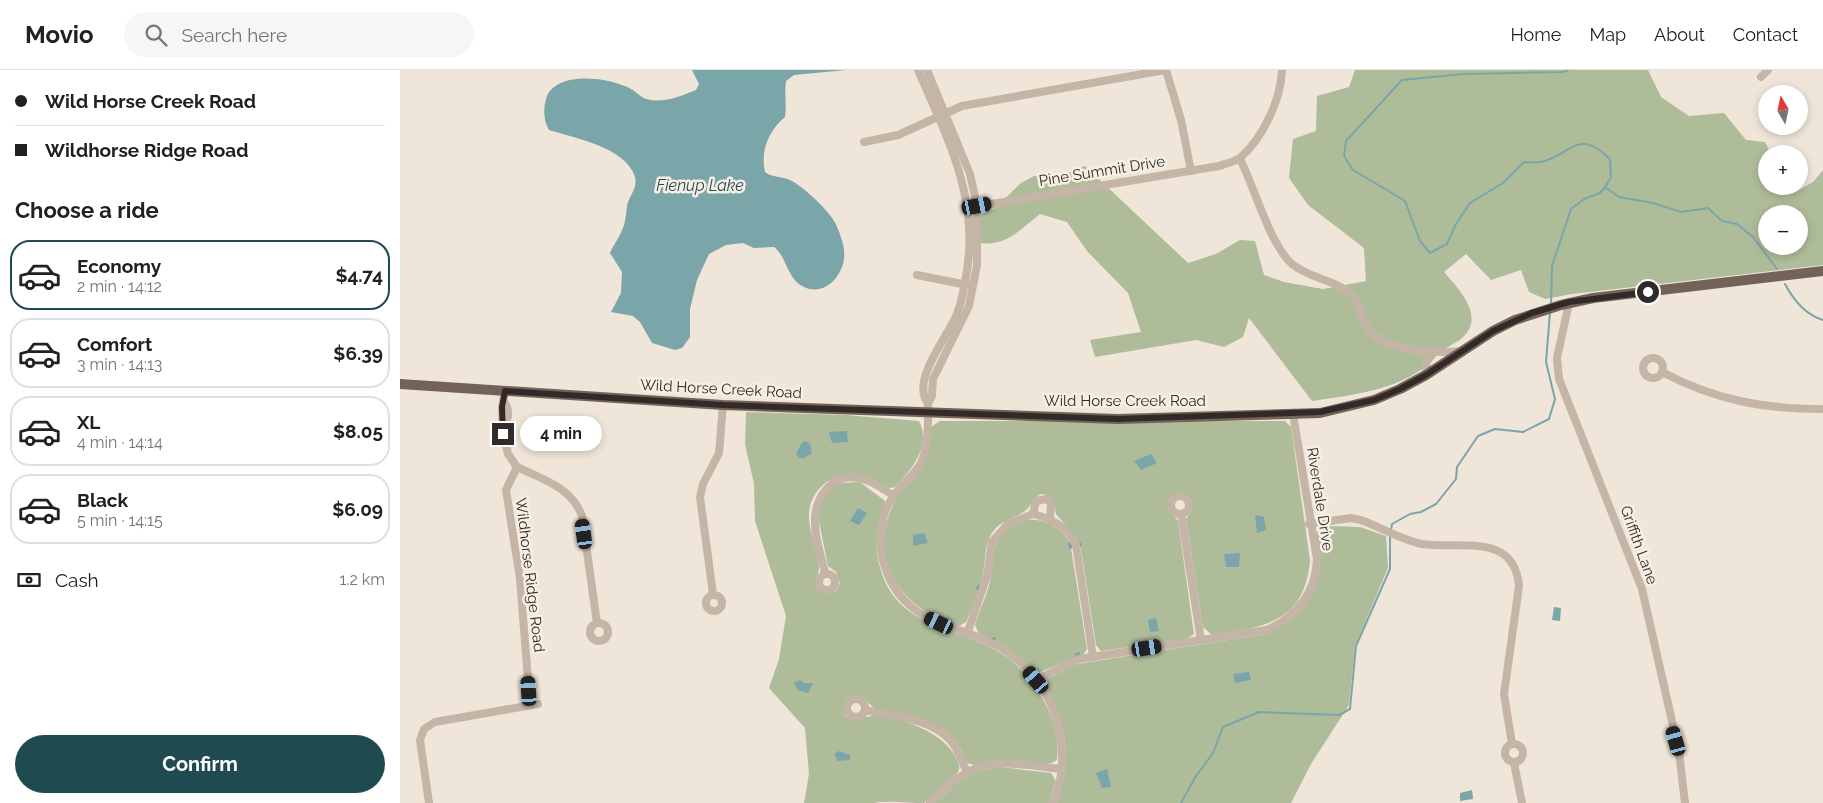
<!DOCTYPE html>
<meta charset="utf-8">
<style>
:root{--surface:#fff;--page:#f6f6f6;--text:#202124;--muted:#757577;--line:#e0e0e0;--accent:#1f4b50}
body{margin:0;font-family:Raleway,sans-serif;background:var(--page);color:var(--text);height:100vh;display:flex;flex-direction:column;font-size:19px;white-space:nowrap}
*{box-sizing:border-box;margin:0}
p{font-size:16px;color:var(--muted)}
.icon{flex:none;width:28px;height:28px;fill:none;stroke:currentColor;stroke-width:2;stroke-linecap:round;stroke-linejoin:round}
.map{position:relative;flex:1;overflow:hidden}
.sheet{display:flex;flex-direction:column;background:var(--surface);width:400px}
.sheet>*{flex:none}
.guide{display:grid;align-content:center;height:110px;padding:0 15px;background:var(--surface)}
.needle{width:32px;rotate:351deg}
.controls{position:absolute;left:1358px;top:15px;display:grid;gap:10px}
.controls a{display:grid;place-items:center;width:50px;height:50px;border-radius:50%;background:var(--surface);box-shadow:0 2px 8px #0003;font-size:25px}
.end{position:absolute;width:22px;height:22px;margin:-11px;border:6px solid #322a26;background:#fff;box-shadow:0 0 0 2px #fff}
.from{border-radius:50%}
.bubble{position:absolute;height:35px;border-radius:18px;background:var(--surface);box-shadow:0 2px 8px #0003;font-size:16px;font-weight:700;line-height:35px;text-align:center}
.car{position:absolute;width:15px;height:30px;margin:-15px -8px;border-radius:6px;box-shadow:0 0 4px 1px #0007;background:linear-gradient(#222 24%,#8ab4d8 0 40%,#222 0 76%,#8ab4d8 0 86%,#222 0)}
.guide b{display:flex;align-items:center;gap:18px;height:48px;font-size:19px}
.guide b+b{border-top:1px solid var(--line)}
.guide i{width:12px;height:12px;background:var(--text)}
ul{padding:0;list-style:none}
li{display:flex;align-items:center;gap:15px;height:70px;margin:0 10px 8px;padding:0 5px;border:2px solid var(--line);border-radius:20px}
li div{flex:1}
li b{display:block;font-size:19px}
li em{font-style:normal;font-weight:700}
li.active{border-color:var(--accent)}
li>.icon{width:45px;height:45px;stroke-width:1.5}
h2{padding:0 15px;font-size:22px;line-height:60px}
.pay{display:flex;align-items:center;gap:12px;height:55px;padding:0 15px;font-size:19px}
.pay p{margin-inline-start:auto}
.button{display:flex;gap:10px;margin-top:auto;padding:10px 15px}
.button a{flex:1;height:58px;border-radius:30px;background:var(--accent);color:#fff;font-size:20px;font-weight:700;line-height:58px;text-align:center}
header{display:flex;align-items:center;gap:30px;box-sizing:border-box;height:70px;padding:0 25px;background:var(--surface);border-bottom:1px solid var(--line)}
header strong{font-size:24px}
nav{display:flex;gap:28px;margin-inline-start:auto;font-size:18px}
.search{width:350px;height:45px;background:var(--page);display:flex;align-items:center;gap:12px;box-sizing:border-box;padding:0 18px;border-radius:28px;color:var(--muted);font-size:19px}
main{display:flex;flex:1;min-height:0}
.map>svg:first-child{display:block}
</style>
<header>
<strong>Movio</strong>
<div class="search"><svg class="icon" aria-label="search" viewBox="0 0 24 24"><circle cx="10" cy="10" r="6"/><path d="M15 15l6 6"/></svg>Search here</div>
<nav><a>Home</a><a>Map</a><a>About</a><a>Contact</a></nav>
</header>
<main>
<section class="sheet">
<div class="guide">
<b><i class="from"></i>Wild Horse Creek Road</b>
<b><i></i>Wildhorse Ridge Road</b>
</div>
<h2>Choose a ride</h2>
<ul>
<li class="active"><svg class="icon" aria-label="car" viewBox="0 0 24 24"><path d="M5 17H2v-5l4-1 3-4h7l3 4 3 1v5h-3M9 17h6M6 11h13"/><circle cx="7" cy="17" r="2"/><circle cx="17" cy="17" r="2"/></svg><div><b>Economy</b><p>2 min · 14:12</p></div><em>$4.74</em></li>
<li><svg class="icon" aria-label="car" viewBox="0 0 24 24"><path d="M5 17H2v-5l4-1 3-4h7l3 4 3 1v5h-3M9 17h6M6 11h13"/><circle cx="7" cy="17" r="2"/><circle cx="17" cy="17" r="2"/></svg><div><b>Comfort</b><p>3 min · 14:13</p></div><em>$6.39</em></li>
<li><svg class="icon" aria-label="car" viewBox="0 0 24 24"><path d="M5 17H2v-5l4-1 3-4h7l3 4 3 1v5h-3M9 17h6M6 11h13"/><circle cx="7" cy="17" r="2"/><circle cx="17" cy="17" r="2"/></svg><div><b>XL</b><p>4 min · 14:14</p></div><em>$8.05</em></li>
<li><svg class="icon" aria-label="car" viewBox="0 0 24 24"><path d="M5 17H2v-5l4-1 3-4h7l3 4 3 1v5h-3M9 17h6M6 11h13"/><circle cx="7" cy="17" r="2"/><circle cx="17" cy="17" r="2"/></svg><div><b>Black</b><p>5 min · 14:15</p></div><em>$6.09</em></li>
</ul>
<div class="pay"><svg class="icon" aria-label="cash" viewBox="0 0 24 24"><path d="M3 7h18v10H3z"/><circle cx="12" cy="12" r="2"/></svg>Cash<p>1.2 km</p></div>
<div class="button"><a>Confirm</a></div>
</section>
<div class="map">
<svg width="1423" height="733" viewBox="0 0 1423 733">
<rect width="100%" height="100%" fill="#efe5d8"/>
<g fill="#afbc9a" fill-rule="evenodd">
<path d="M 955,0 L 1248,0 L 1261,27 L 1289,46 L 1324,43 L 1346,70 L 1365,72 L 1371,84 L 1366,84 L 1366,116 L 1387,116 L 1392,124 L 1413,112 L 1423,100 L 1423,195 L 1172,224 L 1145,229 L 1129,222 L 1121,200 L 1091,210 L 1066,184 L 1044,202 C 1056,216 1081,241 1068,261 C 1062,271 1050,275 1041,281 C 1036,285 1033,291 1028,295 C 994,321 952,325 912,331 L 849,248 L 843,267 L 824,277 L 796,270 L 695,287 L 690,270 L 741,262 L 728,223 L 687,181 L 667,152 L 640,144 C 616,163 603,180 571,171 L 564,152 L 595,138 L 621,113 L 634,106 L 655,108 L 685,96 L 788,193 L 816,184 L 840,170 L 855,171 L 864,205 L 884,212 L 923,219 L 966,211 L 964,178 L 908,135 L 889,108 L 893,69 L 916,61 L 917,26 L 949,17 ZM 1366,144 L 1399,144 L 1399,176 L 1366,176 Z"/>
<path d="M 346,342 L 445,345 L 519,351 C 532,376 511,400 495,417 C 481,422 470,405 456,404 C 430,402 407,423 409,449 C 410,464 417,479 419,495 C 420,503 414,509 416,517 C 422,524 428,525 436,521 L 440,513 L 436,502 L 428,496 L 417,442 L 428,419 L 442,413 L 460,412 L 485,431 C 483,449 475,463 477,482 C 488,565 562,552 611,590 C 626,602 637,618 646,635 C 655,652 659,671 657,690 L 652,693 L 646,694 L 608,690 L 574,695 L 567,693 L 561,679 L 537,656 L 474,638 L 462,627 L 455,625 C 444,629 443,635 445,646 C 456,653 462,646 474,646 C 501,647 544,662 556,688 C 558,692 561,697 558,702 C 556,705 529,729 524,733 C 513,733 481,730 475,733 L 404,733 L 409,704 L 405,658 L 369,618 L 379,589 L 386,546 L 355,451 L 354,414 L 345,374 Z"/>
<path d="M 540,351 L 885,351 L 891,357 L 910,490 C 905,553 864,557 812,565 L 803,557 L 786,449 L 792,440 L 792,431 L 785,424 L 774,424 L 768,432 L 768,439 L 778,451 L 794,564 L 787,569 L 701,581 L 696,575 L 681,479 L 673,464 L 656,444 L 653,430 C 637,415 635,432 627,439 C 619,447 606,449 597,457 C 582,472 587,491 582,509 C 578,523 572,539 566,552 L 559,556 C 510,543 469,499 489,445 C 492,438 495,430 499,424 C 504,418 513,412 516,404 C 523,390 526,372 531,357 Z"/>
<path d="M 625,450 C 645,448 659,456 670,472 L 687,579 L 684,584 L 638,603 L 625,592 L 579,564 L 575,555 C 579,540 587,526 590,511 C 597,479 588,464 625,450 Z"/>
<path d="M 927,456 L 960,457 L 986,466 L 988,498 L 955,576 L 949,635 L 911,694 L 891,733 L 657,733 C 662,708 669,685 663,660 C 659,642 646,626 647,609 L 677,594 L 866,564 C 882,556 906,541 911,523 C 916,505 914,482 916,464 L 919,459 Z"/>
<path d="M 600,697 L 651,703 L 656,711 L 649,733 L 535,733 L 560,710 L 579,701 Z"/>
</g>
<g fill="#7aa6a9">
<path d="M 292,0 L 446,0 L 394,5 L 386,11 C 384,24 387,34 385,47 C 369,60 360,81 365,102 C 373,108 381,106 390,110 C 401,115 425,137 432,148 C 437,154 443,171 444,180 C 447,203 425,229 402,216 C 387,208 387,187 374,177 L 354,178 L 343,173 L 326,175 L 309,184 L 297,210 L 290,239 L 290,267 L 282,278 L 275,280 L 252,273 L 240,252 L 233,246 L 211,242 L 221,223 L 222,202 L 210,183 C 214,174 221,165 224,155 C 226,149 226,142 227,136 C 229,126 238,118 235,107 C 226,77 174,68 149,60 C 143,50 143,37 147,26 C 159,0 211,8 231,19 C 237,22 241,28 247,29 C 263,34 281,26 296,20 L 299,14 Z"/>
<path d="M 447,361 L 448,372 L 432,373 L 429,362 Z"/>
<path d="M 406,371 L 410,374 L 412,383 L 404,388 L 399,388 L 396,384 L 402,372 Z"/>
<path d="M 751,384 L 757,393 L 741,400 L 734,391 Z"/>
<path d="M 458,438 L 467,443 L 459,455 L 450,451 Z"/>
<path d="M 855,445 L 864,447 L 866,460 L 857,463 Z"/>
<path d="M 524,463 L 528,473 L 513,476 L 513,465 Z"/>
<path d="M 840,483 L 839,497 L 826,497 L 824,484 Z"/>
<path d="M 1154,537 L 1161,538 L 1160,551 L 1152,550 Z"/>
<path d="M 756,548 L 759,561 L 750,562 L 748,550 Z"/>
<path d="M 849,602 L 851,610 L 835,613 L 833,604 Z"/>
<path d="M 400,610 L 404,613 L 413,613 L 408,623 L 398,620 L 394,613 Z"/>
<path d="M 439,681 L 450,685 L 450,690 L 438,691 L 434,684 Z"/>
<path d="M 707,699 L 711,717 L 702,718 L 696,703 Z"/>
<path d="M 1072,720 L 1073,729 L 1060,731 L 1060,723 Z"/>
</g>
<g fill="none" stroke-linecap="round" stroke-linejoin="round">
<g stroke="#7aa6a9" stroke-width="2">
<path d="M 1205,117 L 1219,127 L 1253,133 L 1281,142 L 1308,138 L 1322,151 L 1337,154 L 1353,167 L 1377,199"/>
<path d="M 1385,214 C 1393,229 1406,245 1423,250"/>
<path d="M 1151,235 L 1152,196 L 1171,139 L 1184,129 L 1200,123 L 1205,117 L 1211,107 L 1210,89 C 1176,56 1171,87 1140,92 C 1135,93 1129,92 1124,92 L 1103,113 L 1070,133 L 1056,154 L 1047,174 L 1030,183 L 1020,171 L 1005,131 L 953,100 L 944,86 L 946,71 L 1002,10 L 1064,4 L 1163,2 L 1168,0"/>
<path d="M 991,460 L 992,454 L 1010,444 L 1021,442 L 1036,434 L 1056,409 L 1057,397 L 1078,366 L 1095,359 L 1123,362 L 1149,349 L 1155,329 L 1146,292 L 1150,242"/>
<path d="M 671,473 L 672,477 L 670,478 L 669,474 Z"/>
<path d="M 678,473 L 680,473 L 681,475 L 679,476 Z"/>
<path d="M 578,516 L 580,516 L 579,519 L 577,519 Z"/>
<path d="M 593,568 L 595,569 L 594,570 L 592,569 Z"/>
<path d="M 679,583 L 679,586 L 676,587 L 676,584 Z"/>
<path d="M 632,596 L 634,598 L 632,600 L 630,597 Z"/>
<path d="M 781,733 L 796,706 L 813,683 L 823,657 L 859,642 L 939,645 L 950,639 L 956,576 L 990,499 L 990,465"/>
</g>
<g stroke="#c5b5a6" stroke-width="8">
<path d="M 518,0 C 546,65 579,126 567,200 C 565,214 562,231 557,244 C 548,267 510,311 528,333"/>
<path d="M 527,0 L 570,104 L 577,136 L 577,195 L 569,236 L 533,309 L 532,326 L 528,333 C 528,351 529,376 521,393 C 514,405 502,414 494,425 C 480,445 477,474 485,497 C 504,556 556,552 601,578 C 630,595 652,626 659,659 C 664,683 663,710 653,733"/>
<path d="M 766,0 L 781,50 L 791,101"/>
<path d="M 1361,7 L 1368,0"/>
<path d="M 464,72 L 498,65 L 562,36 L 765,0"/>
<path d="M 840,89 C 854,116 870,175 892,194 C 910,209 935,209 952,225 C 960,233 961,246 966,256 C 980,281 1036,284 1061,281"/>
<path d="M 567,138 L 819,96 C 826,93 836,92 841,87 C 863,68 881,29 882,0"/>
<path d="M 517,205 L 567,215"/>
<path d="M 1169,233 L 1157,288 L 1159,309 L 1242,519 L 1279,682 L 1285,733"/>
<circle cx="1253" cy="298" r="10"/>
<path d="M 1262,302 C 1315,330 1363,339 1423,339"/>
<path d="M 1026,305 L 1027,283"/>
<path d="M 105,321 L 102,337 L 103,364 L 108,384 L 117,397 L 106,420 L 120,509 L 130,635"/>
<path d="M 104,354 C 110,347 109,339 104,331"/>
<path d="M 117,397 C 143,409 172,418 182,446 L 197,553"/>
<circle cx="780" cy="435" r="9"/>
<path d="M 633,444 L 636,431 L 646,429 L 651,433 L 650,449"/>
<path d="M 781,444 L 801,570"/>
<path d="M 909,454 L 951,448 L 961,450 C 980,457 1002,470 1022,474 C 1059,480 1114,461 1119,516 L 1104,624 L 1112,674"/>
<path d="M 425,503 C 422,487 415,470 415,454 C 414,427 433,400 463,409 C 474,412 484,420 494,426"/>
<circle cx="427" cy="512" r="8"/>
<path d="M 313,524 L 300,427 L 303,414 L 319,383 L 323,335"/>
<circle cx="314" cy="533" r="8"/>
<circle cx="199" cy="562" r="9"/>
<path d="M 567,564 L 587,506 L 592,472 L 608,454 L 633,444 C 652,449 667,456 676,475 L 693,587"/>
<path d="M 636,610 L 679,589 L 866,560 C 896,548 916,522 917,489 L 893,344"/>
<circle cx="456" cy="638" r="9"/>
<path d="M 465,640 C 492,646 532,648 551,671 C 558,679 562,692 567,702"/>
<circle cx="1114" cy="683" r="9"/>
<path d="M 1114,693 L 1122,733"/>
<path d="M 29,733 L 20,670 L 24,659 L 35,652 L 138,634"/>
<path d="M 530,733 C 576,683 600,692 662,699"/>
</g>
<path stroke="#736258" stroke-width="10" d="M 0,314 L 323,335 L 718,349 L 920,343 L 974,330 L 1000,319 L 1026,305 L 1093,261 L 1115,250 L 1161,235 L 1193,228 L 1423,201"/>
</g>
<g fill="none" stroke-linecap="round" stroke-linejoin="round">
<path stroke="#322a26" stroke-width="6" d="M 103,364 L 102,337 L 105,321 L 323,335 L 718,349 L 920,342 L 974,330 L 1000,319 L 1026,305 L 1093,261 L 1132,243 L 1169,232 L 1248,222"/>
</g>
<g text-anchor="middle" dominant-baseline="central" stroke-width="5" stroke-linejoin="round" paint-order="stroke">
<g font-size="15" fill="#322a26" stroke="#f7efe4">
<text transform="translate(702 101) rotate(-9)">Pine Summit Drive</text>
<text transform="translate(321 319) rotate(3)">Wild Horse Creek Road</text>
<text x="725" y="331">Wild Horse Creek Road</text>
<text transform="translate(920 429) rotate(81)">Riverdale Drive</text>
<text transform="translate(1239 475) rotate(70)">Griffith Lane</text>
<text transform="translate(130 505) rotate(83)">Wildhorse Ridge Road</text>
</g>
<g font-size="16" font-style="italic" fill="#1f4b50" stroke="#f7efe4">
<text x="300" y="115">Fienup Lake</text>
</g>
</g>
</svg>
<div class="controls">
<a><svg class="needle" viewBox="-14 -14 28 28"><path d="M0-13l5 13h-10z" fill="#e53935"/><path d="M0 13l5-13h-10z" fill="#757577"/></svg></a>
<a>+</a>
<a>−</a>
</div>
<i class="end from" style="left:1248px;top:222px"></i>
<i class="end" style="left:103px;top:364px"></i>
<div class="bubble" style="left:120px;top:346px;width:82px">4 min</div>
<i class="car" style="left:577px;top:136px;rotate:79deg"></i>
<i class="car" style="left:184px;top:464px;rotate:352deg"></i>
<i class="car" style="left:539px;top:553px;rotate:296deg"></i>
<i class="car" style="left:747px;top:578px;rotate:81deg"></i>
<i class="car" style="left:636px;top:610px;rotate:319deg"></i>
<i class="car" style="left:129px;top:621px;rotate:356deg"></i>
<i class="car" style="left:1276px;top:671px;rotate:344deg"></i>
</div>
</main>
